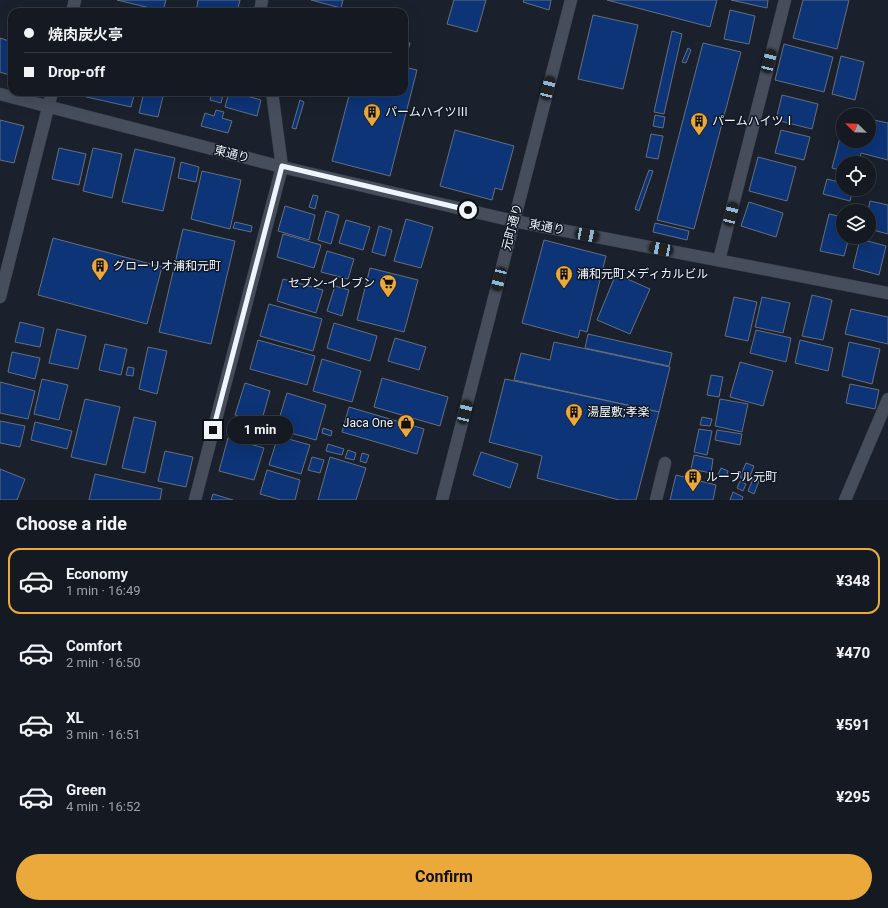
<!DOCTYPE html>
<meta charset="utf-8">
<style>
:root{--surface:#141922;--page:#21262f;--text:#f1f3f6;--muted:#9da0a5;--line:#333840;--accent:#eca93b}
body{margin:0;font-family:Roboto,"Noto Sans JP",sans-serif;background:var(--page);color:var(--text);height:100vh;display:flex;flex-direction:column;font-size:15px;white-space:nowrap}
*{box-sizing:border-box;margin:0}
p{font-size:13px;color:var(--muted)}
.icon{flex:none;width:22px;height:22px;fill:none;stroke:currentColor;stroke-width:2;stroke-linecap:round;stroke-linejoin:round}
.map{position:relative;height:500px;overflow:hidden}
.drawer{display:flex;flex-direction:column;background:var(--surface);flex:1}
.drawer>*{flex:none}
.banner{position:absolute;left:8px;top:8px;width:400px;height:88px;border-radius:12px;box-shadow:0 4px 16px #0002,0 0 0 1px var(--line);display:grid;align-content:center;height:88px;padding:0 16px;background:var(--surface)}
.needle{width:26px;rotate:293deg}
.buttons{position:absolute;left:836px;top:108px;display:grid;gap:8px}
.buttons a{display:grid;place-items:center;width:40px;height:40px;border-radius:50%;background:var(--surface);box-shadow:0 4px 16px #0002,0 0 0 1px var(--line);font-size:20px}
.end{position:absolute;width:18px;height:18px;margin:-9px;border:5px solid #eff5fd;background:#111;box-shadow:0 0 0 2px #111}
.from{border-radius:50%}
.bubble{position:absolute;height:28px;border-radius:14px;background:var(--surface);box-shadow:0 4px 16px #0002,0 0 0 1px var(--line);font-size:13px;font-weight:700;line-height:28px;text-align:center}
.car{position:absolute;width:12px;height:24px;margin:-12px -6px;border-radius:5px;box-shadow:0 0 3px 1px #0007;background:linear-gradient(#222 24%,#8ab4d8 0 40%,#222 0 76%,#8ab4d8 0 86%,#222 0)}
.banner b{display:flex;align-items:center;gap:14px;height:38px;font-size:15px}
.banner b+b{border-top:1px solid var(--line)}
.banner i{width:10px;height:10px;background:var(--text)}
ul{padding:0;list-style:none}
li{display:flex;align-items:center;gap:12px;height:66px;margin:0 8px 6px;padding:0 8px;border:2px solid transparent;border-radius:12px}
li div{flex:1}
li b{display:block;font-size:15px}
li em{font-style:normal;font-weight:700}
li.selected{border-color:var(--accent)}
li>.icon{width:36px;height:36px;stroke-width:1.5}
h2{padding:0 16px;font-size:18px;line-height:48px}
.primary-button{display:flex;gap:8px;margin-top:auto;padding:8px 16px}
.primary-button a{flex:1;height:46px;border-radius:24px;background:var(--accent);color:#111;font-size:16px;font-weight:700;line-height:46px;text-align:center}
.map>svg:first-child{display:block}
</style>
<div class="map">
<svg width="888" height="500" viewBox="0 0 888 500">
<rect width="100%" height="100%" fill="#1a212d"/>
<g fill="#0d3477" stroke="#666f7d">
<path d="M 117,0 L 166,0 L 163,11 Z"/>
<path d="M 198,0 L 240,0 L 237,12 L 196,12 Z"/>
<path d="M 311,0 L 343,0 L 341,8 Z"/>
<path d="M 454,0 L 486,0 L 477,32 L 447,24 Z"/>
<path d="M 524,0 L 551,0 L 549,10 L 523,2 Z"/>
<path d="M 607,0 L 717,0 L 710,27 Z"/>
<path d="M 731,0 L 768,0 L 767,8 Z"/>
<path d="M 803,0 L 849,0 L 837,49 L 793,38 Z"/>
<path d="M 730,10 L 755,16 L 749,44 L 724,39 Z"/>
<path d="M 593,15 L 638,25 L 623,89 L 578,79 Z"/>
<path d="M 672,31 L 682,34 L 664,114 L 654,112 Z"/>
<path d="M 0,38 L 12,42 L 12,76 L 0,72 Z"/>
<path d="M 404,41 L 410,43 L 405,61 L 404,61 Z"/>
<path d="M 703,43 L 741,52 L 694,229 L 657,220 Z"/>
<path d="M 784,44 L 833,57 L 824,92 L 775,80 Z"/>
<path d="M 688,48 L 691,50 L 686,63 L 682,62 Z"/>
<path d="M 841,56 L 864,62 L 855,100 L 832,94 Z"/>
<path d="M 404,67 L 417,70 L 390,176 L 332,161 L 350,92 L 404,92 Z"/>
<path d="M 79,92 L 135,92 L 131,107 L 78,95 Z"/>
<path d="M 144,92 L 164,92 L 158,117 L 139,113 Z"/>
<path d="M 212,92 L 223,95 L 221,103 L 210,100 Z"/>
<path d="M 229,92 L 233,92 L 261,100 L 257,116 L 225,107 Z"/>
<path d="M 782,95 L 818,104 L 812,129 L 776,120 Z"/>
<path d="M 300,100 L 304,102 L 296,129 L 292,128 Z"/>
<path d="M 216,110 L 224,112 L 222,118 L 232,121 L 228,133 L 201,126 L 205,113 L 214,116 Z"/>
<path d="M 655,115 L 665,117 L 663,128 L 653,126 Z"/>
<path d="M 869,119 L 888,123 L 888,160 L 861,153 L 859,163 L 843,163 L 843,171 L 832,168 L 843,126 L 843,141 L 869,141 Z"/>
<path d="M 0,120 L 24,126 L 14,163 L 0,160 Z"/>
<path d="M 455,130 L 514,146 L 502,190 L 495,188 L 492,200 L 440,186 Z"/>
<path d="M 781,130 L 810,137 L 804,160 L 775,153 Z"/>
<path d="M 651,134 L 663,136 L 658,159 L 646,157 Z"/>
<path d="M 59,148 L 86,154 L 79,185 L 52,179 Z"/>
<path d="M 93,148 L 122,154 L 112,198 L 83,191 Z"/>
<path d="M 135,149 L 175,158 L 163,211 L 122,202 Z"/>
<path d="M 758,157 L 796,167 L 787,201 L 749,191 Z"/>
<path d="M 181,162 L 199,167 L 196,182 L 178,178 Z"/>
<path d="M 649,170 L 653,171 L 639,211 L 635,209 Z"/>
<path d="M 202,171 L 241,180 L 230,229 L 191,219 Z"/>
<path d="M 827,179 L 843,183 L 843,189 L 853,189 L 850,201 L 823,194 Z"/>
<path d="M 313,195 L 318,196 L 315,209 L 309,207 Z"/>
<path d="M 870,201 L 888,205 L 888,234 L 869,229 L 869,211 L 868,211 Z"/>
<path d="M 749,202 L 783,213 L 776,237 L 741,226 Z"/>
<path d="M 285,206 L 315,215 L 309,240 L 278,231 Z"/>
<path d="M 326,211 L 339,215 L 331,244 L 318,240 Z"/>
<path d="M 829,214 L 843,217 L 843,237 L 849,237 L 844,256 L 820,251 Z"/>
<path d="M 406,219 L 433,227 L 421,268 L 394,261 Z"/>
<path d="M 346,220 L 370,227 L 363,250 L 339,243 Z"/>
<path d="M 235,222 L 252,226 L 251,232 L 233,228 Z"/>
<path d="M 655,223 L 689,231 L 687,240 L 653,232 Z"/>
<path d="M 379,226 L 392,230 L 385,256 L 372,252 Z"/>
<path d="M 183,229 L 235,241 L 211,344 L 159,332 Z"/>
<path d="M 283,234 L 321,245 L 314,268 L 277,257 Z"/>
<path d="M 53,238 L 162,267 L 147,324 L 38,295 Z"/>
<path d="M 860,239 L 886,246 L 879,275 L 853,268 Z"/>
<path d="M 544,240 L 606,256 L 587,332 L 580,330 L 578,338 L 522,323 Z"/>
<path d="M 327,251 L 354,259 L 348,279 L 321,272 Z"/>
<path d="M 370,268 L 418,280 L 404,332 L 357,320 Z"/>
<path d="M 616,274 L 650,289 L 630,334 L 597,320 Z"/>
<path d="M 283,279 L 323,290 L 316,313 L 277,301 Z"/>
<path d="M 335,286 L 349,290 L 342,316 L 327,311 Z"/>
<path d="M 812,295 L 832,300 L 823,340 L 802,336 Z"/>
<path d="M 734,297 L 757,302 L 748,341 L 725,336 Z"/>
<path d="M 762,297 L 790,303 L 783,333 L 755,327 Z"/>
<path d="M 269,304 L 322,319 L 313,351 L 260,336 Z"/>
<path d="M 851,309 L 888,317 L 888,344 L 845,334 Z"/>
<path d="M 20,322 L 44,328 L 40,347 L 15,342 Z"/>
<path d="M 334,323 L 377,336 L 370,361 L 327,348 Z"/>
<path d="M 57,329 L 86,336 L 78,369 L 49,363 Z"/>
<path d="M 756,330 L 791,338 L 786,362 L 750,353 Z"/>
<path d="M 588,334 L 672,353 L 669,366 L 585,348 Z"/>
<path d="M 395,338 L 426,347 L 419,370 L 388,361 Z"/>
<path d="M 258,340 L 315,356 L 307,385 L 250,369 Z"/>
<path d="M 800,340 L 833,348 L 828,371 L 795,363 Z"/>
<path d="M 554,342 L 670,367 L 659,412 L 514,380 L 521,353 L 550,360 Z"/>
<path d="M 849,342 L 880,349 L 872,384 L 842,376 Z"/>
<path d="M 105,344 L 127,349 L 121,375 L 99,370 Z"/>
<path d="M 148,347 L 167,351 L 157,394 L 139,389 Z"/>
<path d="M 12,352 L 40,358 L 35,379 L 8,372 Z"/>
<path d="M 322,359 L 361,371 L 352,402 L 313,391 Z"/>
<path d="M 740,362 L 773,371 L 763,406 L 730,397 Z"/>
<path d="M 128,367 L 134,368 L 133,376 L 126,375 Z"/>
<path d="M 711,375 L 723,377 L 719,397 L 707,395 Z"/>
<path d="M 382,378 L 448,397 L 440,426 L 374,407 Z"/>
<path d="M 42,379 L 68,385 L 59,420 L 34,414 Z"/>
<path d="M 505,379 L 659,412 L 636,500 L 619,500 L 537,478 L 542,456 L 489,442 Z"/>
<path d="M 0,382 L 35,391 L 28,419 L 0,413 Z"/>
<path d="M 245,383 L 270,391 L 261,423 L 235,415 Z"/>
<path d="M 850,384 L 879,390 L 875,409 L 846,403 Z"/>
<path d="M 287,393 L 326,405 L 316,440 L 276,429 Z"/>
<path d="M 85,399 L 120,407 L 106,465 L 71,457 Z"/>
<path d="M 720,399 L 748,404 L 742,432 L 715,426 Z"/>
<path d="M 349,407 L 424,429 L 417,454 L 342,432 Z"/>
<path d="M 134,417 L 156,422 L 145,473 L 122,468 Z"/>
<path d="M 702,417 L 712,419 L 710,426 L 700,425 Z"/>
<path d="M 0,421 L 25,426 L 20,447 L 0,443 Z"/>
<path d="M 35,422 L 72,431 L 67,449 L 31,440 Z"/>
<path d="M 323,428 L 332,431 L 331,436 L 322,433 Z"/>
<path d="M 699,429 L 712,431 L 707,455 L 694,452 Z"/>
<path d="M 717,430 L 742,434 L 740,445 L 715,440 Z"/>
<path d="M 278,436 L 310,445 L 301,474 L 269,465 Z"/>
<path d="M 228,438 L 264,448 L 254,480 L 219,471 Z"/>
<path d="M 328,444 L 344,449 L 342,455 L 326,451 Z"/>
<path d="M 348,450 L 356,453 L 354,460 L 345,458 Z"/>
<path d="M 165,451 L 193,457 L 186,487 L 158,481 Z"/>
<path d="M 481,452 L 518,464 L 510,488 L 473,475 Z"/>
<path d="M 362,453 L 369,455 L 366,463 L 360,461 Z"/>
<path d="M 694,455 L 713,459 L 711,473 L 691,469 Z"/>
<path d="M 312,457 L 324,460 L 320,473 L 308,470 Z"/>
<path d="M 330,457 L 366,468 L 356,500 L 318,500 Z"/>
<path d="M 746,463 L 754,466 L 748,481 L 740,477 Z"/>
<path d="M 721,468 L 728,471 L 726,478 L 718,475 Z"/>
<path d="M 0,469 L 25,479 L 17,500 L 0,500 Z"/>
<path d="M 267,470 L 300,480 L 295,500 L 281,500 L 260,494 Z"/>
<path d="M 95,474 L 162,489 L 160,500 L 89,500 Z"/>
<path d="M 676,475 L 716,485 L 713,500 L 670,500 Z"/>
<path d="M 753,479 L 759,481 L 754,494 L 748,491 Z"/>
<path d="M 740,481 L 746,484 L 743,491 L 737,488 Z"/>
<path d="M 733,492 L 743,497 L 742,500 L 730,500 Z"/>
<path d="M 213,494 L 233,500 L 211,500 Z"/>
</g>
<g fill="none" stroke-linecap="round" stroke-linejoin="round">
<g stroke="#383e48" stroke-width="13">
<g id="minor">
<path d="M 72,12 L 75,0"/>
<path d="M 260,12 L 262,0"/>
<path d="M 0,94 L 282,167 L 514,221 L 888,293"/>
<path d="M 719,260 L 785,0"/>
<path d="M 0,297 L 52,92"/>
<path d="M 195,500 L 282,167 L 272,92"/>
<path d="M 656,500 L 665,463"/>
<path d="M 845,500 L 888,399"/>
</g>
</g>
<g stroke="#383e48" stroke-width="13">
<path id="tertiary" d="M 442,500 L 571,0"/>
</g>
<use href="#minor" stroke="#464e5c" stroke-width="12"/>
<use href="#tertiary" stroke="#464e5c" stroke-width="12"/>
</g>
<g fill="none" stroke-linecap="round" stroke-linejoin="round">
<path stroke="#eff5fd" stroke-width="5" d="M 213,430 L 282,166 L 468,210"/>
</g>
<defs>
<g id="building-pin" transform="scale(0.9)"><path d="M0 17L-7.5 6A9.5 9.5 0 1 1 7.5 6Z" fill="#eca93b" stroke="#111823"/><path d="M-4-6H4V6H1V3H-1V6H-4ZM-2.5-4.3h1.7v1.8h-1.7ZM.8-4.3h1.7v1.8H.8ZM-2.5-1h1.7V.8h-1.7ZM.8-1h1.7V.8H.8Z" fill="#111"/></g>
<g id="supermarket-pin" transform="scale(0.9)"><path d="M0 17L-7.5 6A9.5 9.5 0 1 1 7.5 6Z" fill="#eca93b" stroke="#111823"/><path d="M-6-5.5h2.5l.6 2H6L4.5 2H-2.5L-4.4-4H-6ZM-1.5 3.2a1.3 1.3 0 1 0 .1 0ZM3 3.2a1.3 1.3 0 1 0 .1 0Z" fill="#111"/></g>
<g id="shop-pin" transform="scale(0.9)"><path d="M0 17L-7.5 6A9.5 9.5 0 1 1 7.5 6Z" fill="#eca93b" stroke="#111823"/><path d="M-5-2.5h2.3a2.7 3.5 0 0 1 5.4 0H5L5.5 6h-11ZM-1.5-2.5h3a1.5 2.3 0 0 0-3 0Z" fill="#111"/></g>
</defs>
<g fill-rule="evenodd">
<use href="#building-pin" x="372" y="112"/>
<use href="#building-pin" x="699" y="121"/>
<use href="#building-pin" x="100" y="266"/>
<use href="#building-pin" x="564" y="274"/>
<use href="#supermarket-pin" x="388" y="283"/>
<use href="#building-pin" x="574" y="412"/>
<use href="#shop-pin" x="406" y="423"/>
<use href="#building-pin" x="693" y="477"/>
</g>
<g text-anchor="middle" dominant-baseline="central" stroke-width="3" stroke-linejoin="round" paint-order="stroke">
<g font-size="12" fill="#eff5fd" stroke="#111823" text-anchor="start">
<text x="385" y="112">パームハイツⅢ</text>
<text x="712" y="121">パームハイツⅠ</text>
<text x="113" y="266">グローリオ浦和元町</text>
<text x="577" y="274">浦和元町メディカルビル</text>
<text x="375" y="283" text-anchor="end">セブン-イレブン</text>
<text x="587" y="412">湯屋敷;孝楽</text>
<text x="393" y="423" text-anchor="end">Jaca One</text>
<text x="706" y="477">ルーブル元町</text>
</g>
<g font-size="12" fill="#eff5fd" stroke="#111823">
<text transform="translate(232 154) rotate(14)">東通り</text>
<text transform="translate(512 227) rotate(-75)">元町通り</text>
<text transform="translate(547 227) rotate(11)">東通り</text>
</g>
</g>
</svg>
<div class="buttons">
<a><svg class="needle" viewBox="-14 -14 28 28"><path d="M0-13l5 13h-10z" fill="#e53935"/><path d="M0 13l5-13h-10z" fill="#9da0a5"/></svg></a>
<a><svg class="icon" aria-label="locate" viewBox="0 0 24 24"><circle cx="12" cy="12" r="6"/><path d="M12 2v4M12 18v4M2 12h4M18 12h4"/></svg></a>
<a><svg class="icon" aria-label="layers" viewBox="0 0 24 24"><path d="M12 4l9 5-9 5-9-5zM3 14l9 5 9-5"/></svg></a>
</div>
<i class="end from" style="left:468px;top:210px"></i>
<i class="end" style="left:213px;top:430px"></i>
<div class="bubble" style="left:227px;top:416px;width:66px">1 min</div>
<i class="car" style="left:769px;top:61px;rotate:14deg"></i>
<i class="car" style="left:548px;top:88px;rotate:14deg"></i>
<i class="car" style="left:731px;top:214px;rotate:14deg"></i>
<i class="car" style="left:587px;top:235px;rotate:101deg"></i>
<i class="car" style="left:661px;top:249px;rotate:281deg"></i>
<i class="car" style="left:499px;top:279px;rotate:194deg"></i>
<i class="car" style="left:465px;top:412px;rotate:14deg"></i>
<div class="banner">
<b><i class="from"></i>焼肉炭火亭</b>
<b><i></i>Drop-off</b>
</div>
</div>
<section class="drawer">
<h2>Choose a ride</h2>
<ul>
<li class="selected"><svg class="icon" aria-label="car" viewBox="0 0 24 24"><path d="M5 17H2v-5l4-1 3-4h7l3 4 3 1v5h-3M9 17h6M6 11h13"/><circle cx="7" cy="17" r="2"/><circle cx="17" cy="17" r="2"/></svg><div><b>Economy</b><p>1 min · 16:49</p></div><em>¥348</em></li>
<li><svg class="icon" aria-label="car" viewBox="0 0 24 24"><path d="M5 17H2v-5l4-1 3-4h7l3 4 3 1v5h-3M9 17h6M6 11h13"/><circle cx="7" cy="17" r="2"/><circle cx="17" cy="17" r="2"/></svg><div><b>Comfort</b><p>2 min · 16:50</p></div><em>¥470</em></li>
<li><svg class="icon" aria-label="car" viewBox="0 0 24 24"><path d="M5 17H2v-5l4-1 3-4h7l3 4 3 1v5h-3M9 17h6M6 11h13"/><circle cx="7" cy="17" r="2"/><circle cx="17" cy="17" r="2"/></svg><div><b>XL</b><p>3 min · 16:51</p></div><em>¥591</em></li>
<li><svg class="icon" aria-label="car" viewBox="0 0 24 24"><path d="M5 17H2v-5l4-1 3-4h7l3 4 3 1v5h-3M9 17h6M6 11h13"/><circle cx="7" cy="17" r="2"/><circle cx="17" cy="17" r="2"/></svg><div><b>Green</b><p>4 min · 16:52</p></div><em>¥295</em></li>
</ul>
<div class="primary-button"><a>Confirm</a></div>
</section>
